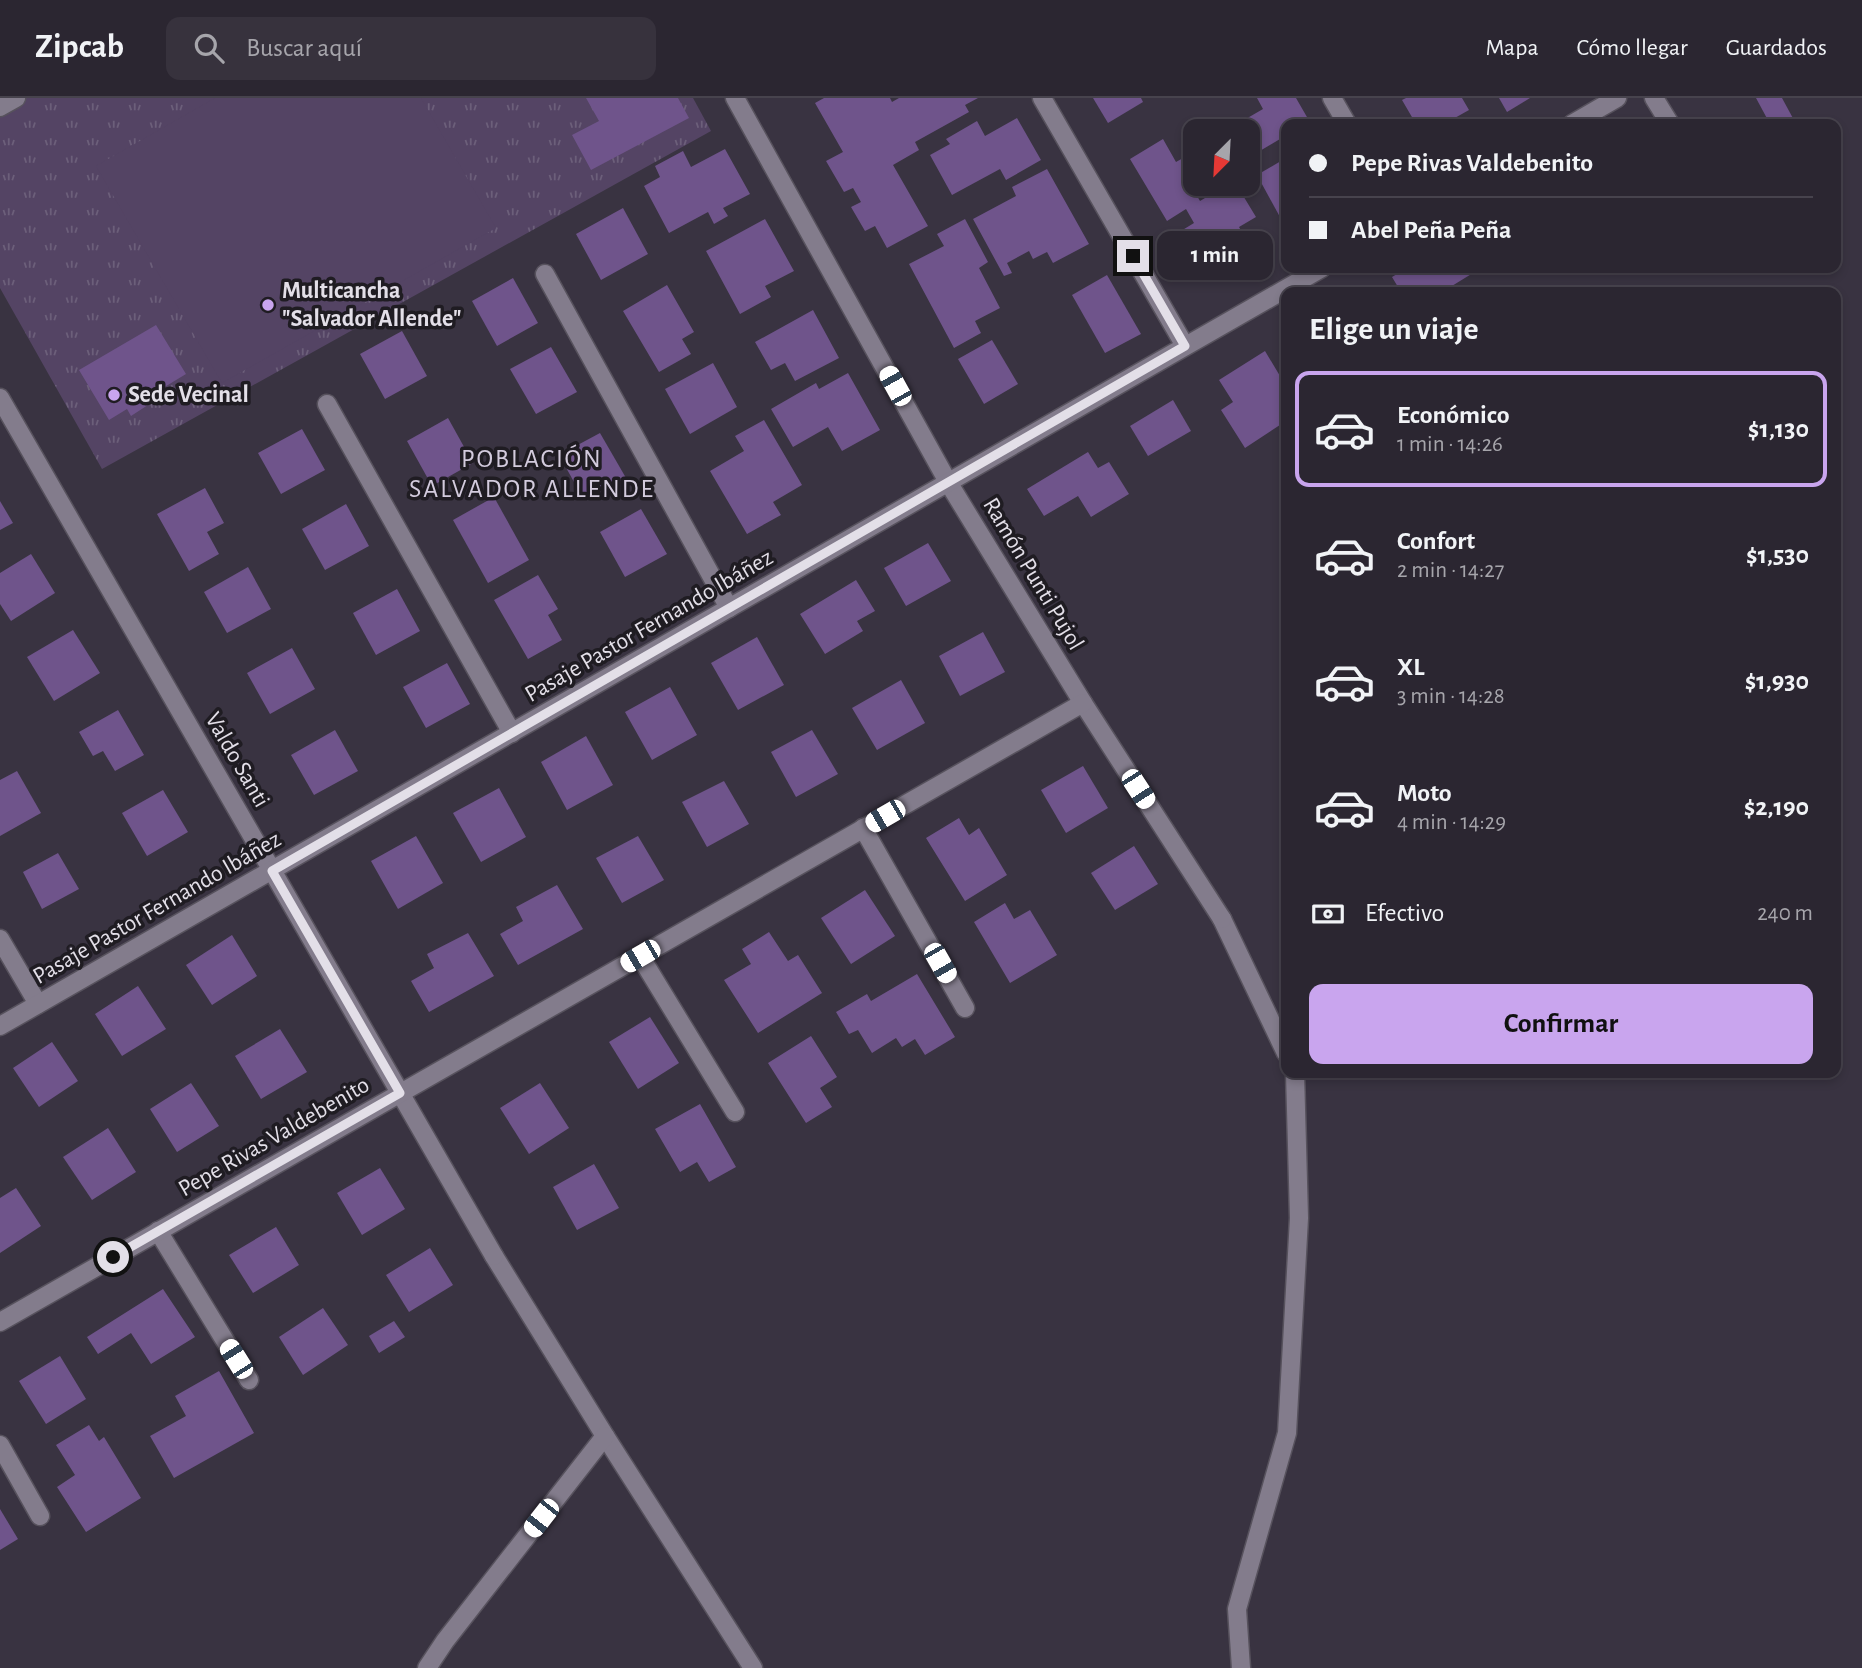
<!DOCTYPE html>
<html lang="es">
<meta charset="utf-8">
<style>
:root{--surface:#2b2631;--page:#37323d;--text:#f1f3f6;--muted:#a6a5ab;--line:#47434d;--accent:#c9a5ee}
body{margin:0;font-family:"Alegreya Sans",sans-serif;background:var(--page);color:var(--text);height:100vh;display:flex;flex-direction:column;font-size:26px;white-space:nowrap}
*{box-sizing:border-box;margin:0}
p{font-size:23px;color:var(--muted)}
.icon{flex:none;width:38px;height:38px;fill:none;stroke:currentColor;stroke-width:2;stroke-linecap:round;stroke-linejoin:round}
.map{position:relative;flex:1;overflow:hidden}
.panel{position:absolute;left:1281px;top:189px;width:560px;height:791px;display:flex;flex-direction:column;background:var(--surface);border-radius:14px;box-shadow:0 4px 10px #0003,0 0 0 2px var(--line)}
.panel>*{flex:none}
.banner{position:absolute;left:1281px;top:21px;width:560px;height:154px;border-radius:14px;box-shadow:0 4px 10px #0003,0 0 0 2px var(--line);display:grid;align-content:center;height:154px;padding:0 28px;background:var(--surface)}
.needle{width:46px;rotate:204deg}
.tools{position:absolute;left:1183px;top:21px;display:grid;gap:14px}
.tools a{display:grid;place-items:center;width:77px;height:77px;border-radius:14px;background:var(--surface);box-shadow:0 4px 10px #0003,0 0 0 2px var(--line);font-size:35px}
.end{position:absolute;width:32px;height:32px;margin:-16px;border:9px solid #e3dfe8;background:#111;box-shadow:0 0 0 4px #111}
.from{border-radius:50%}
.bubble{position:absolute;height:49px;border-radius:14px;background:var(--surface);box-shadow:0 4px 10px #0003,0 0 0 2px var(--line);font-size:23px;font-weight:700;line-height:49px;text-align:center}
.car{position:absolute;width:21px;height:42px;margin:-21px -10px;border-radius:9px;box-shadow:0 0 5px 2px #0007;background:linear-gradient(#fff 24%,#345 0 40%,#fff 0 76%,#345 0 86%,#fff 0)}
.banner b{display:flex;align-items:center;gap:24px;height:66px;font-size:26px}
.banner b+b{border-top:2px solid var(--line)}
.banner i{width:18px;height:18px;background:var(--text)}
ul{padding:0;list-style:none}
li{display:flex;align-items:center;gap:21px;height:116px;margin:0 14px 10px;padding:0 14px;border:4px solid transparent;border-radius:14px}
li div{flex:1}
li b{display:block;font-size:26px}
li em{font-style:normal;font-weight:700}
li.current{border-color:var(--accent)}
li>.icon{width:63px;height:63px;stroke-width:1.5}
h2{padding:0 28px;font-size:32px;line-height:84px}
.pay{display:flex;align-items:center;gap:18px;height:77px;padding:0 28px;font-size:26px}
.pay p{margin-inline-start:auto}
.primary-button{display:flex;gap:14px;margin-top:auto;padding:14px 28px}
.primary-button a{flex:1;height:80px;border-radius:14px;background:var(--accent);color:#111;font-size:28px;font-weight:700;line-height:80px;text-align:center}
header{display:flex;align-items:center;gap:42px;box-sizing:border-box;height:98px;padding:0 35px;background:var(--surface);border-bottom:2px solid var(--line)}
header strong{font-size:33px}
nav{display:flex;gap:38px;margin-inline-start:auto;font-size:24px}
.search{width:490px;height:63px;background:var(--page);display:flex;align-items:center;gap:18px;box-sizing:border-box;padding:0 24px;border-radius:14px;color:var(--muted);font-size:26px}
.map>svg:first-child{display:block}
</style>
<header>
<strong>Zipcab</strong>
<div class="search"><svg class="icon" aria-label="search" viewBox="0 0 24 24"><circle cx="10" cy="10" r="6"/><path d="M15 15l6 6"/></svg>Buscar aquí</div>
<nav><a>Mapa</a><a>Cómo llegar</a><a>Guardados</a></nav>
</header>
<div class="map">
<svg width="1862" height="1570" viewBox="0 0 1862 1570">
<defs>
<pattern id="grass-tufts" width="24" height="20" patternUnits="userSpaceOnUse" patternTransform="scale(1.75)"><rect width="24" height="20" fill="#544464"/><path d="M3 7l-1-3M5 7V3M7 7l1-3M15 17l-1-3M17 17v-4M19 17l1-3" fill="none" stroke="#6c5f7a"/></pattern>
</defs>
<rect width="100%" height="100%" fill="#393341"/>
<path fill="url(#grass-tufts)" d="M 23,0 L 693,0 L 711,33 L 102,371 L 0,190 L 0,13 Z"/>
<path fill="#544464" d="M 215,0 L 421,0 L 496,130 L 222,285 L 96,68 Z"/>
<g fill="#6f548b">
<path d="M 586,0 L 678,0 L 689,20 L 591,72 L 572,37 L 599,23 Z"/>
<path d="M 824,0 L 890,0 L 892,4 L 899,0 L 978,0 L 965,7 L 969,14 L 915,44 L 919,52 L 893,67 L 928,128 L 887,150 L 875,128 L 865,133 L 851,109 L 861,104 L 853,90 L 844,94 L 826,63 L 843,54 L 815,5 Z"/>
<path d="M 1093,0 L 1141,0 L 1143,4 L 1108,25 Z"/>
<path d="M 1257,0 L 1296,0 L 1311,26 L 1286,26 L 1286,53 L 1280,41 L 1248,60 L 1248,33 L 1225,33 L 1263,11 Z"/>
<path d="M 1406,0 L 1462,0 L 1469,12 L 1453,21 L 1456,26 L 1416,26 L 1402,2 Z"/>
<path d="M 1499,0 L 1530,0 L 1507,14 Z"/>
<path d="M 1756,0 L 1782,0 L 1795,24 L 1791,26 L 1770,26 Z"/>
<path d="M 1017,20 L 1041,62 L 1006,82 L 1000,71 L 952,97 L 930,57 L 950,46 L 946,41 L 977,23 L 985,38 Z"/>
<path d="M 1163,41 L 1176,64 L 1192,55 L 1195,61 L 1195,86 L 1201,86 L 1193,91 L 1200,103 L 1210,97 L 1205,90 L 1212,86 L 1236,86 L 1256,119 L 1239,129 L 1256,159 L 1229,175 L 1222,165 L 1201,177 L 1176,136 L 1194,125 L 1186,111 L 1167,123 L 1130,61 Z"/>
<path d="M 725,51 L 750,96 L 723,110 L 728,118 L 714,126 L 708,114 L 669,135 L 644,88 L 660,79 L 655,68 L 683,53 L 691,69 Z"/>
<path d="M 1286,60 L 1286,130 L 1257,77 Z"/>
<path d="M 1047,71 L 1089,146 L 1053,165 L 1047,154 L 1033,161 L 1029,153 L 1007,165 L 1012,175 L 1004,178 L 973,121 L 1016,98 L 1012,89 Z"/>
<path d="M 623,110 L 648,156 L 601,182 L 576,136 Z"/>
<path d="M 765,121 L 794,173 L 765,188 L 771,199 L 740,216 L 706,153 Z"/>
<path d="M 965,121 L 988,164 L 979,170 L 1000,210 L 975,223 L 981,235 L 954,250 L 909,166 L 944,148 L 937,136 Z"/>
<path d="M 1407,170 L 1469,170 L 1473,175 L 1447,191 L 1449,194 L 1401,194 L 1392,179 Z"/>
<path d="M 1107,177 L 1141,236 L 1105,255 L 1072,197 Z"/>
<path d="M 513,180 L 538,225 L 497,248 L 472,203 Z"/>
<path d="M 667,187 L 694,234 L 682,241 L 691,256 L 659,274 L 623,213 Z"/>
<path d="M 813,212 L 839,260 L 795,283 L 785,265 L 771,272 L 755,244 Z"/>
<path d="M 156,227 L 186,276 L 148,299 L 151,305 L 131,318 L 127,311 L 109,322 L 79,272 Z"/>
<path d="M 402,233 L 427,278 L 385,301 L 360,256 Z"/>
<path d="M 992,242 L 1018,286 L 984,306 L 958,261 Z"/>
<path d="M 551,249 L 577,294 L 536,316 L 510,271 Z"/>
<path d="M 1265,253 L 1283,283 L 1286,280 L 1286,323 L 1245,350 L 1221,312 L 1233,304 L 1219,282 Z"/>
<path d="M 713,265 L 737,309 L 690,336 L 665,291 Z"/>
<path d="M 848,275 L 880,332 L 842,353 L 828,329 L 793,349 L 771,311 L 816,285 L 819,291 Z"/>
<path d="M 1173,302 L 1191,333 L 1148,358 L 1130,328 Z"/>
<path d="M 448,320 L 473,365 L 432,388 L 407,343 Z"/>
<path d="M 764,322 L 802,387 L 773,404 L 781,417 L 747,436 L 710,373 L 744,353 L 735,338 Z"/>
<path d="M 302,331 L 325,372 L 281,396 L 258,355 Z"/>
<path d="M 600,335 L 626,380 L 584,402 L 559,357 Z"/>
<path d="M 1088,354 L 1098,370 L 1109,364 L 1129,396 L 1091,419 L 1078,398 L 1044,418 L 1027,391 Z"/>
<path d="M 205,390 L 224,425 L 207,434 L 219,456 L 189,473 L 157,416 Z"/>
<path d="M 494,399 L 529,462 L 488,485 L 453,422 Z"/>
<path d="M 0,403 L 13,425 L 0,432 Z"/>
<path d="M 346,406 L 369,448 L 325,472 L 302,431 Z"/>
<path d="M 641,411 L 667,456 L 625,479 L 600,434 Z"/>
<path d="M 928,445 L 951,483 L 906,508 L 884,470 Z"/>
<path d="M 31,456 L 55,495 L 11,523 L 0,506 L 0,475 Z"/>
<path d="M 248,469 L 271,511 L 227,535 L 204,494 Z"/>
<path d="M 538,477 L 558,511 L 548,517 L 562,542 L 528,561 L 494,502 Z"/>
<path d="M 856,482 L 875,513 L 857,523 L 863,533 L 825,556 L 800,516 Z"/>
<path d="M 397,491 L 420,533 L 376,557 L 353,515 Z"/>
<path d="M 73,532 L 100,575 L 54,603 L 27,559 Z"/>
<path d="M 983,534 L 1005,574 L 960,598 L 939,558 Z"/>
<path d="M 757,539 L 784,587 L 738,612 L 711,565 Z"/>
<path d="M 292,550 L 315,591 L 270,616 L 247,575 Z"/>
<path d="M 447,565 L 470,606 L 426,630 L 403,589 Z"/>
<path d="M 901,582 L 925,625 L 877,652 L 852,610 Z"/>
<path d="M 670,589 L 697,637 L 652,662 L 625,614 Z"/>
<path d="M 118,612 L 144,657 L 115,673 L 103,653 L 93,658 L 79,634 Z"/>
<path d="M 335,632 L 358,673 L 314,697 L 291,657 Z"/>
<path d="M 812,632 L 838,676 L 796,699 L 771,654 Z"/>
<path d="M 586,638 L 613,687 L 567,712 L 541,664 Z"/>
<path d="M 1083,668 L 1108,710 L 1066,735 L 1041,692 Z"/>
<path d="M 17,673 L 41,715 L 0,738 L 0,682 Z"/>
<path d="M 724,683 L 749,726 L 707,749 L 682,704 Z"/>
<path d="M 499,690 L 526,739 L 481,764 L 453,715 Z"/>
<path d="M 163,692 L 188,734 L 147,758 L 122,715 Z"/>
<path d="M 959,720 L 969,737 L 979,730 L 1007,777 L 965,803 L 926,740 Z"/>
<path d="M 416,738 L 443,785 L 398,811 L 371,763 Z"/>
<path d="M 638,738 L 664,782 L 622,805 L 596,760 Z"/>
<path d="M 1134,748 L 1158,786 L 1115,812 L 1091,775 Z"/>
<path d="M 58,755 L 79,791 L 42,811 L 23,774 Z"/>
<path d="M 557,787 L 583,831 L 518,867 L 500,836 L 523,823 L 516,809 Z"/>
<path d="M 865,792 L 895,838 L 851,866 L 821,820 Z"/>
<path d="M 1005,805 L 1014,821 L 1030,812 L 1057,857 L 1010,885 L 974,824 Z"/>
<path d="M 769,834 L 788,863 L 798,857 L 822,895 L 758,935 L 724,882 L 751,866 L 742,851 Z"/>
<path d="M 468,835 L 494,878 L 429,914 L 411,883 L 434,870 L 427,856 Z"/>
<path d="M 232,837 L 257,878 L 212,907 L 186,867 Z"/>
<path d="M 917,876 L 955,939 L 925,957 L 915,941 L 902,949 L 896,940 L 872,955 L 858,932 L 849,936 L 836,914 L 867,896 L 871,903 Z"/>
<path d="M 138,888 L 166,931 L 122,958 L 95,916 Z"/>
<path d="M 650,919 L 679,965 L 638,991 L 609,944 Z"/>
<path d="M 280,931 L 307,974 L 261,1001 L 235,958 Z"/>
<path d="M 811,938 L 837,979 L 820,990 L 832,1009 L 806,1025 L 768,965 Z"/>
<path d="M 52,944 L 78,983 L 39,1009 L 13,970 Z"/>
<path d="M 191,985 L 219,1028 L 177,1054 L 150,1011 Z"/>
<path d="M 540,985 L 569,1030 L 529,1056 L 500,1010 Z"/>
<path d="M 700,1006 L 736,1069 L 709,1084 L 697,1064 L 680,1074 L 655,1031 Z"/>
<path d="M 108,1030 L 136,1074 L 92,1102 L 63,1059 Z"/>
<path d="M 594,1066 L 619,1110 L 577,1132 L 553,1089 Z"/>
<path d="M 380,1070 L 405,1111 L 362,1137 L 337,1095 Z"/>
<path d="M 16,1090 L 41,1128 L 0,1155 L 0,1100 Z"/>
<path d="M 276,1129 L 299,1167 L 253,1195 L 229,1157 Z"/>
<path d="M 430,1150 L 453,1187 L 409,1214 L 386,1177 Z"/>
<path d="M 163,1191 L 195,1239 L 151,1266 L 131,1235 L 98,1256 L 87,1239 Z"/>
<path d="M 323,1210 L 348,1247 L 303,1277 L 279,1239 Z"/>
<path d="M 394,1223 L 405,1239 L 379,1255 L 369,1238 Z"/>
<path d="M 60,1258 L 86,1301 L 46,1326 L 19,1283 Z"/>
<path d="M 219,1273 L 254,1335 L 174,1380 L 150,1338 L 186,1318 L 175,1298 Z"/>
<path d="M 89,1327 L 99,1343 L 104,1339 L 141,1400 L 86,1434 L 57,1389 L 75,1377 L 56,1347 Z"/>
<path d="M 0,1411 L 18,1441 L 0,1452 Z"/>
</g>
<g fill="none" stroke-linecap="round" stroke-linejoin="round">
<g stroke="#57525d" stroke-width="21">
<g id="lane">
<path d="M 1222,821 L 1286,955"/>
<path d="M 494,1158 L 605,1338 L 753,1570"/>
<path d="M 427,1570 L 445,1543 L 605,1338"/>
<path d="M 1241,1570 L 1237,1511 L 1287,1335 L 1299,1120 L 1295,975"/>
</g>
</g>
<g stroke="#57525d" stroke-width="21">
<g id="street">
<path d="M 735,0 L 948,384 L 1083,605 L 1222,821"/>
<path d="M 1042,0 L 1185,248"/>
<path d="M 1332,0 L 1347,26"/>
<path d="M 1654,0 L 1670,26"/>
<path d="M 0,9 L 16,0"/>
<path d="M 1572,26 L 1617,0"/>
<path d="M 545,176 L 729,510"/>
<path d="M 0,300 L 494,1158"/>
<path d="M 327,306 L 512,635"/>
<path d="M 863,730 L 965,910"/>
<path d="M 0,841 L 38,906"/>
<path d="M 640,858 L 735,1014"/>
<path d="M 0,928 L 1322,170"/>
<path d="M 158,1133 L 249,1282"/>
<path d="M 0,1224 L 1083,605"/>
<path d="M 0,1347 L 40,1418"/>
</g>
</g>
<use href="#lane" stroke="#837c8c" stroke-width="18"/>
<use href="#street" stroke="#837c8c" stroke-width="18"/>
</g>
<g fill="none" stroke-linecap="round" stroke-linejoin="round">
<path stroke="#e3dfe8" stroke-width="9" d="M 113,1159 L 400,995 L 272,773 L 1185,248 L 1133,158"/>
</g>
<g fill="#c9a5ee" stroke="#1f1c22" stroke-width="2.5">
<circle cx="268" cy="207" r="7"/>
<circle cx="114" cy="297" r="7"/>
</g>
<g text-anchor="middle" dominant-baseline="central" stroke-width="7" stroke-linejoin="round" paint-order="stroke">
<g font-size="24" font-weight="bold" fill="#e3dfe8" stroke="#1f1c22" text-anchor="start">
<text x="282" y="193">Multicancha<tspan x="282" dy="28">"Salvador Allende"</tspan></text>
<text x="128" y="297">Sede Vecinal</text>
</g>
<g font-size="24" fill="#e3dfe8" stroke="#1f1c22">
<text transform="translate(1033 476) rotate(59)">Ramón Punti Pujol</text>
<text transform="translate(649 528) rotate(-30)">Pasaje Pastor Fernando Ibáñez</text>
<text transform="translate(237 662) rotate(60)">Valdo Santi</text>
<text transform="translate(157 810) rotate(-30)">Pasaje Pastor Fernando Ibáñez</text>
<text transform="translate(274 1039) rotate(-30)">Pepe Rivas Valdebenito</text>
</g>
<g font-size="26" letter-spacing="2" fill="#d3cbdd" stroke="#1f1c22">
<text x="532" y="361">POBLACIÓN<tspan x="532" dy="30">SALVADOR ALLENDE</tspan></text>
</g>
</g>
</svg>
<div class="tools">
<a><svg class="needle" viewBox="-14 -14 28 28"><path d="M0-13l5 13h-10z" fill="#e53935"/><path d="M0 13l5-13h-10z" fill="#a6a5ab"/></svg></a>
</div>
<i class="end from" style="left:113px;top:1159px"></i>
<i class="end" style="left:1133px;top:158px"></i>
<div class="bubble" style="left:1157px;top:133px;width:116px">1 min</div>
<i class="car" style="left:895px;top:288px;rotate:331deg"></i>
<i class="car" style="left:1138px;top:691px;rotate:147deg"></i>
<i class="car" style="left:885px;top:718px;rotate:240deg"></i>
<i class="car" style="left:640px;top:858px;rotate:240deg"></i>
<i class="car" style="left:940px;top:865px;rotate:150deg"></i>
<i class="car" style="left:236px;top:1261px;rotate:328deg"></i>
<i class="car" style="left:541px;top:1420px;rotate:218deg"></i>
<div class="banner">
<b><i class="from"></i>Pepe Rivas Valdebenito</b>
<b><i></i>Abel Peña Peña</b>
</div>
<section class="panel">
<h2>Elige un viaje</h2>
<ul>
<li class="current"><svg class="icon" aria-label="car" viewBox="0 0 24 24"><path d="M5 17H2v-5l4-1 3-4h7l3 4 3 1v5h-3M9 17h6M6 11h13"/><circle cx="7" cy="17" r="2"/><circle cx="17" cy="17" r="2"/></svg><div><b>Económico</b><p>1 min · 14:26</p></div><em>$1,130</em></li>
<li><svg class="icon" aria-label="car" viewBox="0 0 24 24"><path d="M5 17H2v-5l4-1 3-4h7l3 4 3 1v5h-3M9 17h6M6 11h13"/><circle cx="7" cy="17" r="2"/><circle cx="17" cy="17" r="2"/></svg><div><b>Confort</b><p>2 min · 14:27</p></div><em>$1,530</em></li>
<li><svg class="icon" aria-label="car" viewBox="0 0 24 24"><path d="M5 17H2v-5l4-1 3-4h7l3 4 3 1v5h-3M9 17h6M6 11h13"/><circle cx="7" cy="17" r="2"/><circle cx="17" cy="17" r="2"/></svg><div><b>XL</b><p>3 min · 14:28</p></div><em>$1,930</em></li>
<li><svg class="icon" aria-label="car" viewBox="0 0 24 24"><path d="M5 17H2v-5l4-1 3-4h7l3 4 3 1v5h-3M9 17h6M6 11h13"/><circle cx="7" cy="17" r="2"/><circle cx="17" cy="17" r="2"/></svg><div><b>Moto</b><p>4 min · 14:29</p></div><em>$2,190</em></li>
</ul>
<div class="pay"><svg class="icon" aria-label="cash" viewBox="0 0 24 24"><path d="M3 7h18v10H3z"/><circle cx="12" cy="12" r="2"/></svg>Efectivo<p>240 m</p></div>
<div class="primary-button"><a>Confirmar</a></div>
</section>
</div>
